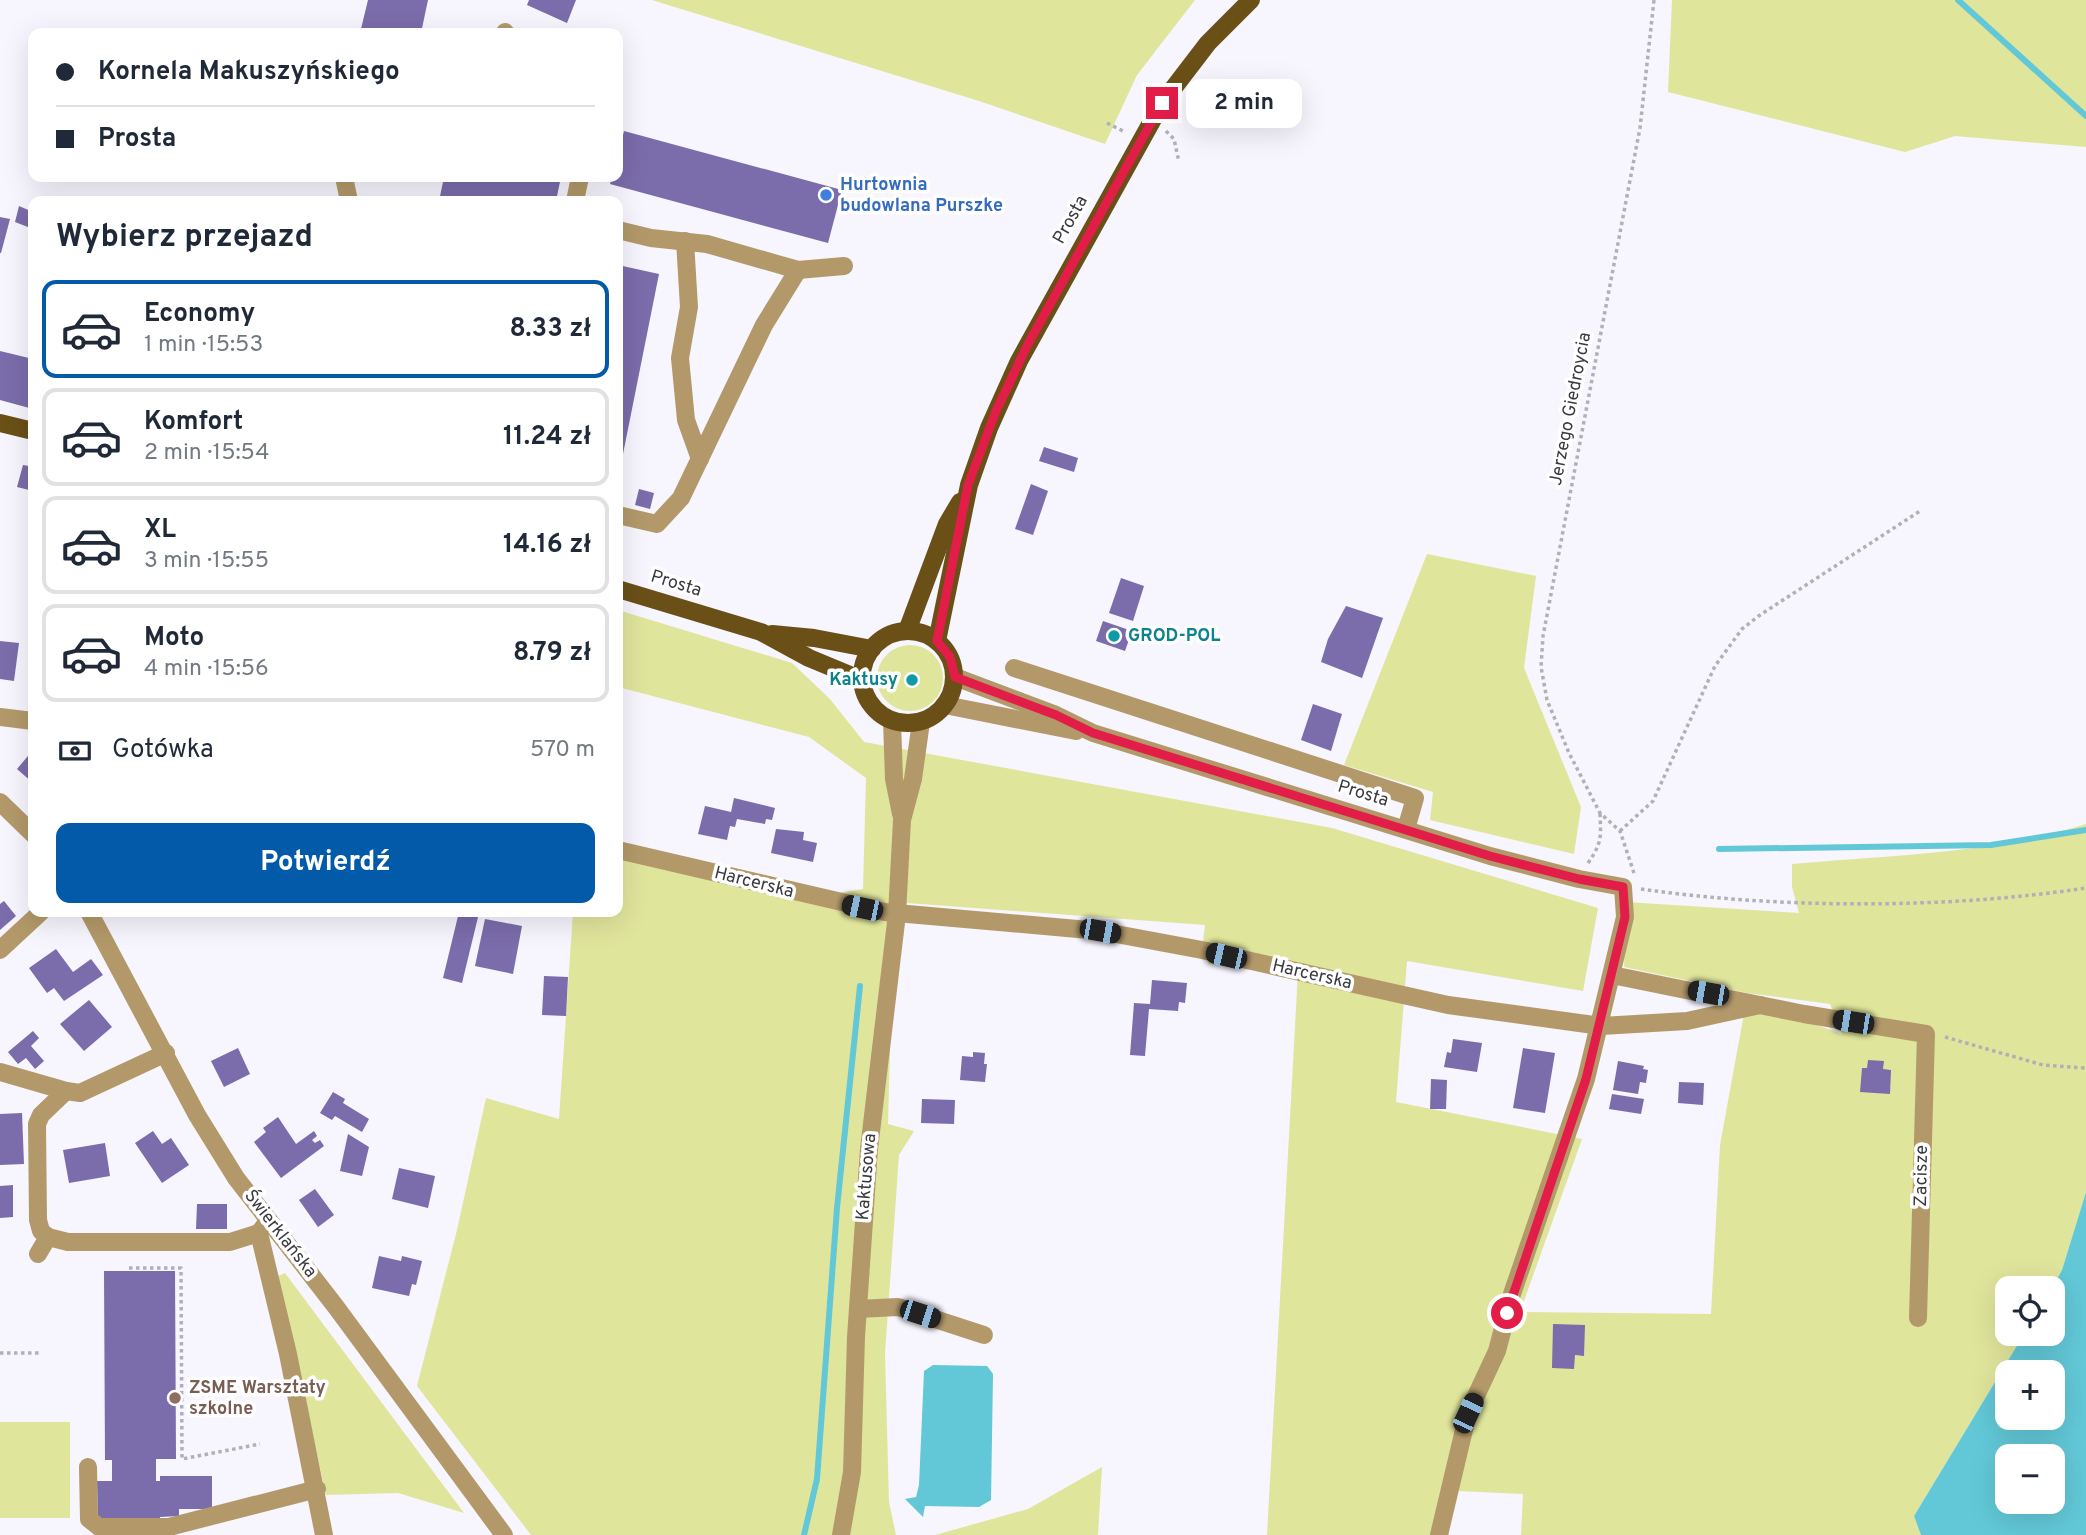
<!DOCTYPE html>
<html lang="pl">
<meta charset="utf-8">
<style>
:root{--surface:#fff;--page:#f2f2f3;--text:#1f2937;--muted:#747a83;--line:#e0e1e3;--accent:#035aa8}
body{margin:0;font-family:Overpass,sans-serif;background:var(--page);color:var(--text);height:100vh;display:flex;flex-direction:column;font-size:26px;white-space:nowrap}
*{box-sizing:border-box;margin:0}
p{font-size:23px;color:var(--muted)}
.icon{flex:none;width:38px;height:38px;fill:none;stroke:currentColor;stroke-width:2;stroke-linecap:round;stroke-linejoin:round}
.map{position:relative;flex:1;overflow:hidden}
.sheet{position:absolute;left:28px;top:196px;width:595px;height:721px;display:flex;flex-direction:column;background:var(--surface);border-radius:14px;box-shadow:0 7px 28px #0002}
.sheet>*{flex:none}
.top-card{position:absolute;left:28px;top:28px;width:595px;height:154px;border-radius:14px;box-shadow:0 7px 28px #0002;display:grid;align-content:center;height:154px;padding:0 28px;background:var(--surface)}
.buttons{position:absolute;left:1995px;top:1276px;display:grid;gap:14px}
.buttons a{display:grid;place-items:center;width:70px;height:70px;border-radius:14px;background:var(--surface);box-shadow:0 7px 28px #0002;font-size:35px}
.end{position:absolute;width:32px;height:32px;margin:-16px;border:9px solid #e11d48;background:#fff;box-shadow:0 0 0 4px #fff}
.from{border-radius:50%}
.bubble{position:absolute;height:49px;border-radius:14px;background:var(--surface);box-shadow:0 7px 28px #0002;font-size:23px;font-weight:700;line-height:49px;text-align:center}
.car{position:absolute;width:21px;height:42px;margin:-21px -10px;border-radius:9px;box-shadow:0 0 5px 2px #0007;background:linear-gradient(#222 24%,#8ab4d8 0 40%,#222 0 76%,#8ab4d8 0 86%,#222 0)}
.top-card b{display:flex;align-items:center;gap:24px;height:66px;font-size:26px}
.top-card b+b{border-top:2px solid var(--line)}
.top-card i{width:18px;height:18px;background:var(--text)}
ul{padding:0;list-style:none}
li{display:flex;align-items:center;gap:21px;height:98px;margin:0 14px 10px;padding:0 14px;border:4px solid var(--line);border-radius:14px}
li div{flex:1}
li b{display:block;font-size:26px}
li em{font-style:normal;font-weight:700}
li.on{border-color:var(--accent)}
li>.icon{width:63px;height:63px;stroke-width:1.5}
h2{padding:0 28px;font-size:32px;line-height:84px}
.pay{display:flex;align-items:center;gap:18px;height:77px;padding:0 28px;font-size:26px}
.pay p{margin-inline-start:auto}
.primary-button{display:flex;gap:14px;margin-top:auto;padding:14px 28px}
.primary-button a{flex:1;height:80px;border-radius:14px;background:var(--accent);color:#fff;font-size:28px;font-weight:700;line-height:80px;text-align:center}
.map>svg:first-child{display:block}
</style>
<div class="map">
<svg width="2086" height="1535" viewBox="0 0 2086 1535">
<rect width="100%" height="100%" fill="#f7f5fd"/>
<g fill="#e0e59c">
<path d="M 652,0 L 1195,0 L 1137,75 L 1105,144 L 979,101 Z"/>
<path d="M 1672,0 L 2086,0 L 2086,147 L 1955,136 L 1905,152 L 1668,92 Z"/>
<path d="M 1427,554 L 1536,576 L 1524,668 L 1581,807 L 1574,854 L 1430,820 L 1433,792 L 1344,765 Z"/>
<path d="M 618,610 L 792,663 L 830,699 L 864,742 L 1332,828 L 1598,908 L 1583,991 L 1407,961 L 1396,1102 L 1582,1139 L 1520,1312 L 1711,1314 L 1720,1145 L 1745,1008 L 1760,1005 L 1842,1034 L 1830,1004 L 1747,993 L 1624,967 L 1626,902 L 1799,913 L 1792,887 L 1792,864 C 1890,855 1993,854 2086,824 L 2086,1192 L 2062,1270 L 2052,1288 L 2007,1288 L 2007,1334 L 2024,1334 L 1914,1516 L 1921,1535 L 1521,1535 L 1523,1494 L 1458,1491 L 1446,1535 L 1267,1535 L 1298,972 L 1209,964 L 1202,950 L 1205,925 L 894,902 L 888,1124 L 914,1131 L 899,1155 L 885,1353 L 889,1502 L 896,1535 L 531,1535 L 417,1386 L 457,1230 L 486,1098 L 559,1119 L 573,912 L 618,912 L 618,855 L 806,898 L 863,889 L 866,778 L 809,737 L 618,687 Z"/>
<circle cx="910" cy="678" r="33"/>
<path d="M 285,1273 L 464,1513 L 398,1493 L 326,1495 L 278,1276 Z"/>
<rect x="0" y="1422" width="70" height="96"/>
<path d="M 1102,1467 L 1098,1535 L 935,1535 L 1028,1509 Z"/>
</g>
<g fill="#62c8d7" fill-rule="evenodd">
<path d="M 2086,1192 L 2086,1535 L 1921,1535 L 1914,1516 L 2024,1334 L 2053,1334 L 2052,1288 L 2062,1270 ZM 2007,1372 L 2053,1372 L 2053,1418 L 2007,1418 ZM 2007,1456 L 2053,1456 L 2053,1502 L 2007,1502 Z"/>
<path d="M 933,1365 L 987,1366 L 993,1374 L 991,1500 L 979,1507 L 925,1506 L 923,1517 L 905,1499 L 916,1497 L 919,1485 L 924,1371 Z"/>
</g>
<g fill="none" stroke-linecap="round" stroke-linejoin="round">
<g stroke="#62c8d7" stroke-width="6">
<path d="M 1958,0 L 2086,116"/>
<path d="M 1719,849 L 1991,845 L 2086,830"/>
<path d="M 804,1535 L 817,1479 L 837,1208 L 860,986"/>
</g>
</g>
<g fill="#7b6cab">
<path d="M 368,0 L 428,0 L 421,33 L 360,33 Z"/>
<path d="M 529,0 L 576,0 L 567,23 L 527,5 Z"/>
<path d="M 624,131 L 842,190 L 828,243 L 610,184 L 612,177 L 618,177 L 618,155 Z"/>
<path d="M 444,177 L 561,177 L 556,201 L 439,201 Z"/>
<path d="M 19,206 L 33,212 L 33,229 L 15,222 Z"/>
<path d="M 0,217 L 10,219 L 1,253 L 0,253 Z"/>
<path d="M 618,265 L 659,274 L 619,474 L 618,474 Z"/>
<path d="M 0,351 L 33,359 L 33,409 L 0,400 Z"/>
<path d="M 1044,447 L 1078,458 L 1074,472 L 1039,461 Z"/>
<path d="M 30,462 L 33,462 L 33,491 L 17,487 L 23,465 L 29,466 Z"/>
<path d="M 1031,484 L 1048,491 L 1033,535 L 1015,529 Z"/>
<path d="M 639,489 L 654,493 L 650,509 L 635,505 Z"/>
<path d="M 1121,578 L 1144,586 L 1133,621 L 1109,613 Z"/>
<path d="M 1346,606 L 1383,618 L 1362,678 L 1321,662 L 1328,639 Z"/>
<path d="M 1103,621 L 1132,631 L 1125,651 L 1096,641 Z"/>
<path d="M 0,641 L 19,643 L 14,681 L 0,679 Z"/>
<path d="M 1313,704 L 1342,714 L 1331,751 L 1301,740 Z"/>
<path d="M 33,750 L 33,783 L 17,769 Z"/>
<path d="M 734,798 L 775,808 L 772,820 L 766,819 L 765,824 L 737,819 L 735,827 L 730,826 L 727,840 L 698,834 L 705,806 L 731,812 Z"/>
<path d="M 776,829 L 804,832 L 803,840 L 817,843 L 813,862 L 771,853 Z"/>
<path d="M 4,901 L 16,916 L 0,930 L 0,904 Z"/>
<path d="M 459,912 L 479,913 L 462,983 L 443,978 Z"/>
<path d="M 485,919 L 522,926 L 513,974 L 475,966 Z"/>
<path d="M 56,949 L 73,972 L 91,959 L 103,975 L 64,1001 L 54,988 L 47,993 L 29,968 Z"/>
<path d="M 544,976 L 568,977 L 566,1016 L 542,1015 Z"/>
<path d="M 1152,980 L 1187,983 L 1185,1003 L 1179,1002 L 1178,1011 L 1149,1009 L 1145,1056 L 1130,1055 L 1134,1003 L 1150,1004 Z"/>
<path d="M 89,1000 L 112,1027 L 84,1051 L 60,1024 Z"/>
<path d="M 33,1031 L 39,1038 L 31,1046 L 44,1061 L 35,1069 L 26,1058 L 18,1064 L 8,1052 Z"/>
<path d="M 1453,1039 L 1482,1043 L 1477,1072 L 1444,1067 L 1447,1052 L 1451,1053 Z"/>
<path d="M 238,1048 L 250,1074 L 224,1087 L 211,1061 Z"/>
<path d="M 1523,1048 L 1555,1053 L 1545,1113 L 1513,1108 Z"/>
<path d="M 973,1052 L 985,1053 L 984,1064 L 987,1064 L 985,1082 L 960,1080 L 962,1056 L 973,1057 Z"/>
<path d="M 1868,1060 L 1884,1061 L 1883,1069 L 1891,1070 L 1890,1094 L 1860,1092 L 1862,1068 L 1867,1068 Z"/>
<path d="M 1618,1061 L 1644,1066 L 1643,1069 L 1648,1070 L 1646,1083 L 1640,1082 L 1638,1094 L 1613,1090 Z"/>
<path d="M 1431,1079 L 1447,1080 L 1446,1109 L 1430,1109 Z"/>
<path d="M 1679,1082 L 1704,1083 L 1703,1105 L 1678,1103 Z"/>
<path d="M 333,1092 L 345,1099 L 343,1103 L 369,1119 L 362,1132 L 335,1116 L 332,1120 L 320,1113 Z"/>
<path d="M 1612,1094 L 1644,1099 L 1641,1114 L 1609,1109 Z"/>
<path d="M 922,1099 L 955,1100 L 954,1124 L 921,1123 Z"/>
<path d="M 22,1113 L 24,1164 L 0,1165 L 0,1114 Z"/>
<path d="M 278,1117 L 296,1144 L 314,1131 L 317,1136 L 312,1140 L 315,1143 L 320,1140 L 324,1146 L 281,1178 L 254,1142 L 266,1132 L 263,1128 Z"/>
<path d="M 153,1131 L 162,1144 L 171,1138 L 189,1165 L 162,1183 L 135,1143 Z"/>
<path d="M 348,1134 L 369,1147 L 362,1176 L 340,1171 Z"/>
<path d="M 105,1143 L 110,1176 L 69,1183 L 63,1150 Z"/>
<path d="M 399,1168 L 435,1176 L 428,1208 L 392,1199 Z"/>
<path d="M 13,1185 L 13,1217 L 0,1218 L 0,1186 Z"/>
<path d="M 315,1189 L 334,1215 L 318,1227 L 299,1200 Z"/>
<path d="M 197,1204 L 227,1204 L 227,1229 L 196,1229 Z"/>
<path d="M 379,1256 L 401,1261 L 402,1256 L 422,1261 L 416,1285 L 412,1284 L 409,1296 L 372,1288 Z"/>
<path d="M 104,1271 L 175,1271 L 176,1459 L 156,1459 L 156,1481 L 160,1481 L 160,1476 L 212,1476 L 212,1509 L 179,1509 L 179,1516 L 160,1517 L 160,1522 L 98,1522 L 97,1481 L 112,1481 L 112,1460 L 105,1460 Z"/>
<path d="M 1553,1324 L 1585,1325 L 1584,1356 L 1575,1355 L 1574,1369 L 1552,1368 Z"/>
</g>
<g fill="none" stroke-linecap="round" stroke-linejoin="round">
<g stroke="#b1afb7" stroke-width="3.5" stroke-dasharray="3.5 3.5" stroke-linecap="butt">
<path d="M 1107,123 L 1125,132"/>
<path d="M 1166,131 L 1174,139 L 1179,162"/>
<path d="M 1620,831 L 1653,801 L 1715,666 L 1742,629 L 1760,615 L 1920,511"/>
<path d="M 1588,863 C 1602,843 1601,837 1600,813"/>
<path d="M 1634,873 L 1620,831 L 1600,813 L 1569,753 L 1547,700 L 1541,667 L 1543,636 L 1640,128 L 1654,0"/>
<path d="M 1641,889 C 1780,909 1948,909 2086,888"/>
<path d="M 1945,1037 L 2043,1065 L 2086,1068"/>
<path d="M 129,1268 L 181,1268 L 182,1459 L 260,1444"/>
<path d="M 0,1353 L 39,1353"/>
</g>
<g stroke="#b3996a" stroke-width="18">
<path d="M 505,32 L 506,33"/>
<path d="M 344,177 L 349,201"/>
<path d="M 575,201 L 580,177"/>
<path d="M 618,230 L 651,238 L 707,244 L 798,270 L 844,266"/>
<path d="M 685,241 L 689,307 L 680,358 L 686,420 L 700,459"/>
<path d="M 618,515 L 657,524 L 681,498 L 764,325 L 798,270"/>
<path d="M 1014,668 L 1415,798 L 1406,829"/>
<path d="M 955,677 L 1056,715 L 1093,733 L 1490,856 L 1579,879 L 1623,887 L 1625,917 L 1586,1079 L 1512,1294 L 1497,1351 L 1468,1413 L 1439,1535"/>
<path d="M 945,705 L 1076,731"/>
<path d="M 0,717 L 33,721"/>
<path d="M 892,721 L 894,779 L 901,814"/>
<path d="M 0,802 L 33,834"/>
<path d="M 618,850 L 885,912 L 1100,931 L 1202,950 L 1448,1005 L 1601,1026 L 1687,1021 L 1760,1005"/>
<path d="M 89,912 L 197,1115 L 236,1178 L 336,1307 L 504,1535"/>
<path d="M 0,950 L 41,912"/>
<path d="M 1612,975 L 1804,1014 L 1926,1034 L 1918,1318"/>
<path d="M 0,1072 L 66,1091 L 80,1093 L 166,1053"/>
<path d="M 268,1221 L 259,1233 L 288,1354 L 324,1535"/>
<path d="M 48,1237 L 41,1231 L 38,1220 L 37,1124 L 41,1115 L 66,1091"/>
<path d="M 38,1254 L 48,1237 L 68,1242 L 230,1242 L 259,1233"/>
<path d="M 858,1309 L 898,1307 L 984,1335"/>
<path d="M 88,1467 L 89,1519 L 99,1527 L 169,1527 L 317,1489"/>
<path d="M 841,1535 L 852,1472 L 856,1337 L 869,1149 L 897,914 L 902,820 L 913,779 L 921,722"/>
</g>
<g stroke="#6a5017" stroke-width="18">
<path d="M 0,423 L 33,431"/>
<path d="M 618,589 L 761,632 L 809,658 L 862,680"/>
<circle cx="908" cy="677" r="46"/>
<path d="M 907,631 L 947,524 L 960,502"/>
<path d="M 772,634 L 814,638 L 872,649"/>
<path d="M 937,641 L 969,485 L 989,428 L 1019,361 L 1162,103 L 1208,43 L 1251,0"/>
</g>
</g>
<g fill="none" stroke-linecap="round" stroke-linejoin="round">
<path stroke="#e11d48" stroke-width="9" d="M 1162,103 L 1028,344 L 996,411 L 968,485 L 937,641 L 950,657 L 955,677 L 1056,715 L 1093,733 L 1490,856 L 1579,879 L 1623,887 L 1625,917 L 1586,1079 L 1507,1313"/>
</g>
<circle fill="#3f7fe0" stroke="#fff" stroke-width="2.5" cx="826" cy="195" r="7"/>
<g fill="#0f9aa8" stroke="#fff" stroke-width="2.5">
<circle cx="1114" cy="636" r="7"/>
<circle cx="912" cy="680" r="7"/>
</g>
<circle fill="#8d6e63" stroke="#fff" stroke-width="2.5" cx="175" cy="1398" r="7"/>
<g text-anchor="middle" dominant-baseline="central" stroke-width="7" stroke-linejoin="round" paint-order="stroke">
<g font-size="18" font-weight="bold" fill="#366cbe" stroke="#fff" text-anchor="start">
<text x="840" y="185">Hurtownia<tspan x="840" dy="21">budowlana Purszke</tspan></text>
</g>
<g font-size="18" fill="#3a3940" stroke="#fff">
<text transform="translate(1071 220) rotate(-61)">Prosta</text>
<text transform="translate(1571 409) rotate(-79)">Jerzego Giedroycia</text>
<text transform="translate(676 584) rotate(17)">Prosta</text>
<text transform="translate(1363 794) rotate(17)">Prosta</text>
<text transform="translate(754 883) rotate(14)">Harcerska</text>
<text transform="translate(1312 975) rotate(13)">Harcerska</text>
<text transform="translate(1922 1176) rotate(-89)">Zacisze</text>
<text transform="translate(867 1177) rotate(-85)">Kaktusowa</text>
<text transform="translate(280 1234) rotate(52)">Świerklańska</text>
</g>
<g font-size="18" font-weight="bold" fill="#0d838f" stroke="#fff" text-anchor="start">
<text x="1128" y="636">GROD-POL</text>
<text x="898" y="680" text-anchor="end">Kaktusy</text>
</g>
<g font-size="18" font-weight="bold" fill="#785e54" stroke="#fff" text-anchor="start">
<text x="189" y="1388">ZSME Warsztaty<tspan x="189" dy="21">szkolne</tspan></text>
</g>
</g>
</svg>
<div class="buttons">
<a><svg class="icon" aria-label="locate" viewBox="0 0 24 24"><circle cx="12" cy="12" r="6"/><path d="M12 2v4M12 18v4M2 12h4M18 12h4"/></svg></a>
<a>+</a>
<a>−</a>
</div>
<i class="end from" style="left:1507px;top:1313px"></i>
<i class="end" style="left:1162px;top:103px"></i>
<div class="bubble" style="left:1186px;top:79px;width:116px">2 min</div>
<i class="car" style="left:862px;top:908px;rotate:282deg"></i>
<i class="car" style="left:1100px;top:931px;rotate:100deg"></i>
<i class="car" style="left:1226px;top:956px;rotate:283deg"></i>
<i class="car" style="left:1708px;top:993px;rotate:280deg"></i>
<i class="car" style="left:1853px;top:1022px;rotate:279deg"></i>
<i class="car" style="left:920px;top:1314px;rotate:108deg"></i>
<i class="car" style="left:1468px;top:1413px;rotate:25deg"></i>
<div class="top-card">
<b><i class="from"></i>Kornela Makuszyńskiego</b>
<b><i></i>Prosta</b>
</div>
<section class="sheet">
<h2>Wybierz przejazd</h2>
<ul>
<li class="on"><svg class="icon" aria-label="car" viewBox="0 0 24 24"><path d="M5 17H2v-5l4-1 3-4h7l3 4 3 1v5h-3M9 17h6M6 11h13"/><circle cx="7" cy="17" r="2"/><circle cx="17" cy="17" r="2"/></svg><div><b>Economy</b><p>1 min · 15:53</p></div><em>8.33 zł</em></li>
<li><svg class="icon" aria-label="car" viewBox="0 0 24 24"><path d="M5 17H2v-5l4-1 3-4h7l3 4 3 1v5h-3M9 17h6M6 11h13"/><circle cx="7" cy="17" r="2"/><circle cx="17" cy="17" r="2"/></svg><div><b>Komfort</b><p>2 min · 15:54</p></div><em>11.24 zł</em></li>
<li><svg class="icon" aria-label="car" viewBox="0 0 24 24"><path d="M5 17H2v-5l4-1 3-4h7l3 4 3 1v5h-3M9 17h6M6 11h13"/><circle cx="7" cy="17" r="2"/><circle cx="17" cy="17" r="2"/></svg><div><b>XL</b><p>3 min · 15:55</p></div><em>14.16 zł</em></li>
<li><svg class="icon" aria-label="car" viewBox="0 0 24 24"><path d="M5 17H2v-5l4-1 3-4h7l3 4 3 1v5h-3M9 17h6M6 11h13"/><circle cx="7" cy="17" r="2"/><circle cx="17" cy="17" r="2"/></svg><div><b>Moto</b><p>4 min · 15:56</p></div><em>8.79 zł</em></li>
</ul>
<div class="pay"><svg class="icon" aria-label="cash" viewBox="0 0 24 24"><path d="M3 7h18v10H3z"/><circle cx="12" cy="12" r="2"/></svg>Gotówka<p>570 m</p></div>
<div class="primary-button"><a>Potwierdź</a></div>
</section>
</div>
